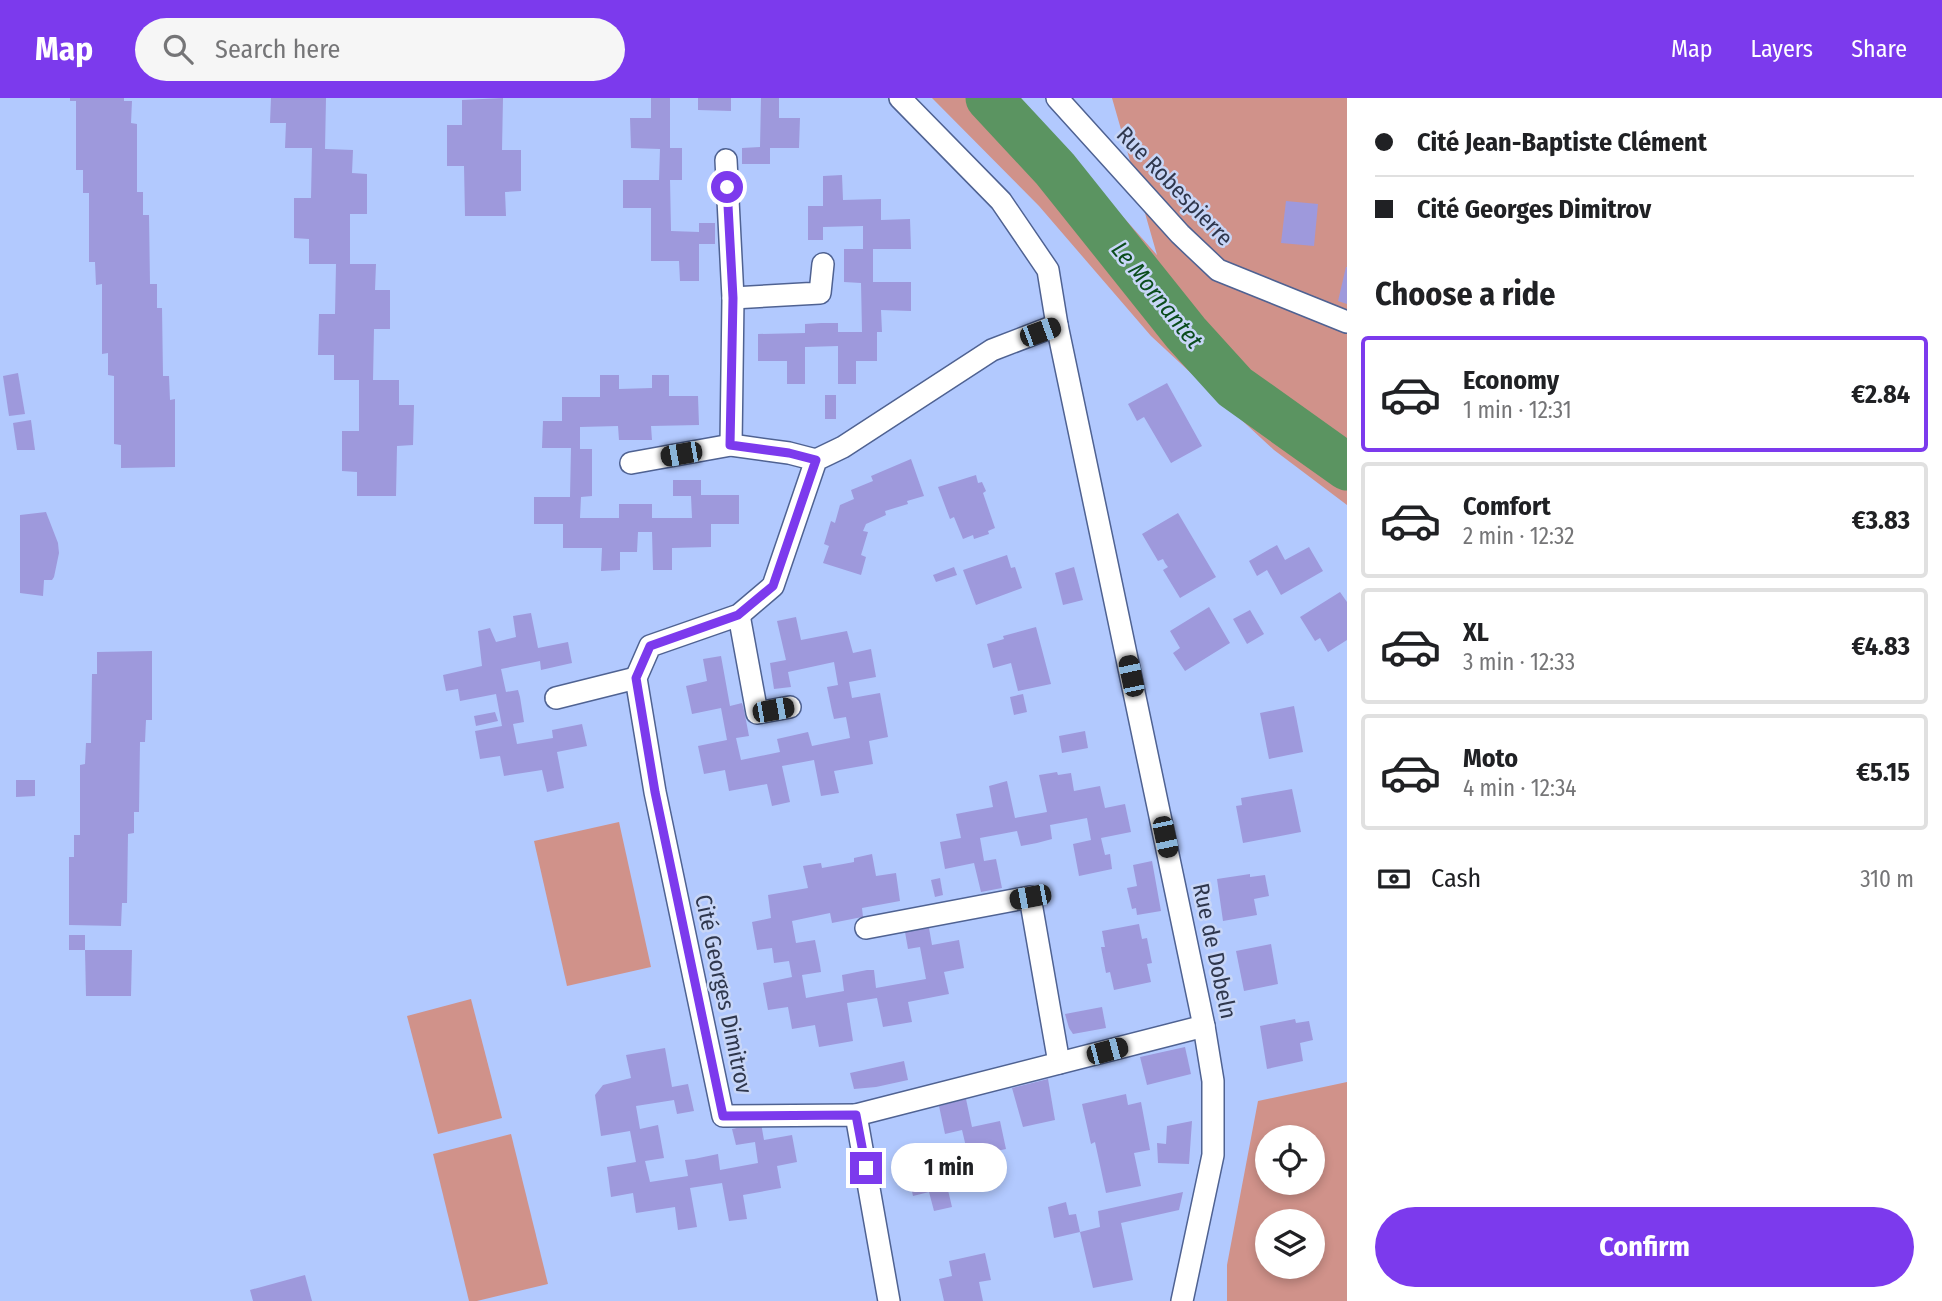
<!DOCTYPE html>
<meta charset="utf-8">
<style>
:root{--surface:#fff;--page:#f6f6f6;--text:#202124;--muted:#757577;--line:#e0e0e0;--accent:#7c3aed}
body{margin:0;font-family:"Fira Sans Condensed",sans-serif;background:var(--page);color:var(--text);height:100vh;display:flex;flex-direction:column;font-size:26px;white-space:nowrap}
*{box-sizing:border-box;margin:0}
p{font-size:23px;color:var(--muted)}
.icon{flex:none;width:38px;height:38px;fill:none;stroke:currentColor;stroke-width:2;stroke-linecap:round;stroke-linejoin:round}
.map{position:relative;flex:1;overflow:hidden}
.drawer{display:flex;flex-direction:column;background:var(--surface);width:595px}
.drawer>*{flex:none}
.banner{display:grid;align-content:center;height:154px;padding:0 28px;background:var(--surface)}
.controls{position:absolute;left:1255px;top:1027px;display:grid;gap:14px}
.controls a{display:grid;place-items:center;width:70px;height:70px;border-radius:50%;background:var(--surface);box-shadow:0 4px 10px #0003;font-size:35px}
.end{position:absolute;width:32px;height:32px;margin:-16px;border:9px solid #7c3aed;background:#fff;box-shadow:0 0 0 4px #fff}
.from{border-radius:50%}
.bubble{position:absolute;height:49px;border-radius:24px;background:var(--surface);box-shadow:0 4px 10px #0003;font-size:23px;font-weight:700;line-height:49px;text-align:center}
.car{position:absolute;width:21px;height:42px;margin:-21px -10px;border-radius:9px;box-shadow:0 0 5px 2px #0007;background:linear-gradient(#222 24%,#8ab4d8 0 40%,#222 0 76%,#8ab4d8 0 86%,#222 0)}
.banner b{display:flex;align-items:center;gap:24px;height:66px;font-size:26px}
.banner b+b{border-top:2px solid var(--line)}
.banner i{width:18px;height:18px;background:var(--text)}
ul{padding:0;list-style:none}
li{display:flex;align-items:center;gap:21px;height:116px;margin:0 14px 10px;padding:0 14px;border:4px solid var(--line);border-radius:7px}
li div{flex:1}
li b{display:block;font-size:26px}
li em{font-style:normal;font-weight:700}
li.current{border-color:var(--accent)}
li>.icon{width:63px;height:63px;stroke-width:1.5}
h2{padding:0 28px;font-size:32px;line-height:84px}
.pay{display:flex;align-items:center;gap:18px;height:77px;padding:0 28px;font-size:26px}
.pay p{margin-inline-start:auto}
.cta{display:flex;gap:14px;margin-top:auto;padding:14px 28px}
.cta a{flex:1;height:80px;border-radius:42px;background:var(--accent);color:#fff;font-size:28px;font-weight:700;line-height:80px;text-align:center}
header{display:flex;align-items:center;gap:42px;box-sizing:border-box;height:98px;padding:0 35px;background:var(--accent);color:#fff}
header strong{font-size:33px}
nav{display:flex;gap:38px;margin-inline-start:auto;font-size:24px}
.search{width:490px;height:63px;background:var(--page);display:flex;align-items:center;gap:18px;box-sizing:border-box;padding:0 24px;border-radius:38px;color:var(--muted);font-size:26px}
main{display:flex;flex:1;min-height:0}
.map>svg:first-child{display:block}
</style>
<header>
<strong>Map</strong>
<div class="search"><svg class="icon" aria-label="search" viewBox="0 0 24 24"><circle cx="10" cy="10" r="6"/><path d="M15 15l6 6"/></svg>Search here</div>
<nav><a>Map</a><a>Layers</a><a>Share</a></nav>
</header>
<main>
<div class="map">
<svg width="1347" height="1203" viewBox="0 0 1347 1203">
<rect width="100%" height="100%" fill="#b2c9fe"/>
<g fill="#d0928a" fill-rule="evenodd">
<path d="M 932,0 L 1017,0 L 1157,157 L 1112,0 L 1347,0 L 1347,407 L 1274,352 L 1151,238 L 1039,108 Z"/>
<path d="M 619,724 L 651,869 L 567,888 L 534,743 Z"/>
<path d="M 471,901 L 502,1020 L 438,1036 L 407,918 Z"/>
<path d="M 1347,984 L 1347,1203 L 1227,1203 L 1227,1167 L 1258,1003 ZM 1267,1040 L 1312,1040 L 1312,1085 L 1267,1085 ZM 1267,1124 L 1312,1124 L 1312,1169 L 1267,1169 Z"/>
<path d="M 511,1036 L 548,1186 L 477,1203 L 469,1203 L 433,1056 Z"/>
</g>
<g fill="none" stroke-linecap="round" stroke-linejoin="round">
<path stroke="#5b9461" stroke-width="47" d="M 989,0 L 1055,71 L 1186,235 L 1235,289 L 1347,369"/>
</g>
<g fill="#9e99dc">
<path d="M 70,0 L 124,0 L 124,3 L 132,3 L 131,25 L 137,26 L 137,94 L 143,94 L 143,117 L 149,117 L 150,186 L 157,186 L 157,210 L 162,210 L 163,278 L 169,278 L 170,302 L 175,301 L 175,369 L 121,370 L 121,347 L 114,346 L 114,278 L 108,277 L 108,255 L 102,256 L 102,186 L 96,187 L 95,164 L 89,164 L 89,95 L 83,95 L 83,72 L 76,72 L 76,3 L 70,3 Z"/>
<path d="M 271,0 L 326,0 L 325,51 L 353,52 L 352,75 L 367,76 L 367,116 L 350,116 L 350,166 L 376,166 L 375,192 L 390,192 L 390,231 L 374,231 L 373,282 L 399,282 L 399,307 L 414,307 L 413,347 L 397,348 L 396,398 L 357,398 L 357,374 L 342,373 L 342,333 L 359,333 L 359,282 L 334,282 L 334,257 L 318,257 L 319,216 L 335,216 L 336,166 L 309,166 L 309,141 L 294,140 L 294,100 L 311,100 L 312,50 L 285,50 L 286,25 L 270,25 Z"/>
<path d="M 503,0 L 502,52 L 521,52 L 521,93 L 505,94 L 506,118 L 465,118 L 464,68 L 447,68 L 447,27 L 462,27 L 462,2 Z"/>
<path d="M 651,0 L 670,0 L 670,50 L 682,50 L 682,82 L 670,82 L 671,133 L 699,134 L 699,125 L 715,125 L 715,146 L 699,146 L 699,183 L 680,183 L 679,163 L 651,163 L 651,110 L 623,110 L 623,82 L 659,82 L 660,51 L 631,50 L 630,20 L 651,20 Z"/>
<path d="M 698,0 L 731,0 L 731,13 L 698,12 Z"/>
<path d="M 761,0 L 779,0 L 779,20 L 800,20 L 799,50 L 770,50 L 770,66 L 742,66 L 742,50 L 760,49 Z"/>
<path d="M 842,77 L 843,102 L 881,101 L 881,122 L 910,121 L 911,151 L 873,151 L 873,184 L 911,184 L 911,213 L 881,212 L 882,234 L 877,234 L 877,263 L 856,263 L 856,286 L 838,286 L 838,248 L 805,249 L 805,286 L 787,286 L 787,263 L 758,263 L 758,236 L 805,235 L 805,226 L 821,225 L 838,225 L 838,234 L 862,234 L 861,185 L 844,184 L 844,151 L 863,151 L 863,128 L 823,129 L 823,142 L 808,142 L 808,108 L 823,108 L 823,78 Z"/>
<path d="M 1286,103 L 1318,106 L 1314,148 L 1281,145 Z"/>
<path d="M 1346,169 L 1347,169 L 1347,206 L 1338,203 Z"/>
<path d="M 18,275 L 25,316 L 9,318 L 3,278 Z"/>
<path d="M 600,277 L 619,277 L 619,291 L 652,290 L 652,277 L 669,277 L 669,298 L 698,298 L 699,327 L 651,328 L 652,342 L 619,342 L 618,328 L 580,329 L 580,351 L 592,351 L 592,398 L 581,399 L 580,420 L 619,420 L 619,406 L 652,406 L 652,420 L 692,420 L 691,398 L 673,398 L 673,382 L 701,382 L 701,397 L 739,397 L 739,426 L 711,426 L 711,449 L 672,450 L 672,472 L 653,472 L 652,434 L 638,434 L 637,454 L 620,454 L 620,472 L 601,473 L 602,450 L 563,450 L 563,426 L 534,426 L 534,399 L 570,399 L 571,350 L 542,350 L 543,323 L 562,323 L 562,299 L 600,299 Z"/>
<path d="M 1167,285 L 1202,348 L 1171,365 L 1144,319 L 1137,323 L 1128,306 Z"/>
<rect x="825" y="297" width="11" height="24"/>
<path d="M 31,322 L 35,352 L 17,352 L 13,325 Z"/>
<path d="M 911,361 L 924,398 L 907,403 L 908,406 L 885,413 L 886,417 L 866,426 L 863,433 L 868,434 L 861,457 L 866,459 L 861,477 L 823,465 L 829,448 L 824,446 L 831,423 L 835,425 L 840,407 L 854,401 L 851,392 L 873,383 L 871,378 Z"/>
<path d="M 976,377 L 978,385 L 982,384 L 986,393 L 983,395 L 995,430 L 988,433 L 989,436 L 974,441 L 973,437 L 963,441 L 954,419 L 950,421 L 938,389 Z"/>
<path d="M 46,414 L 58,445 L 59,455 L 54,479 L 52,482 L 44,482 L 43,498 L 20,495 L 20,417 Z"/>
<path d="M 1178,415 L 1216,479 L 1180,500 L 1163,472 L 1168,469 L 1165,465 L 1163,461 L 1158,463 L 1142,436 Z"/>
<path d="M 1277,447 L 1285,462 L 1309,449 L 1323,473 L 1281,497 L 1267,472 L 1257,478 L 1249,463 Z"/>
<path d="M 1007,457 L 1011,470 L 1015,469 L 1022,490 L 976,507 L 963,472 Z"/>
<path d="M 954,469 L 957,477 L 936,484 L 933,477 Z"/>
<path d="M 1074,469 L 1083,502 L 1063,507 L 1055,475 Z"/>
<path d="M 1340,494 L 1347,504 L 1347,542 L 1328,554 L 1320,540 L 1315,543 L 1300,519 Z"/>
<path d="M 1209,509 L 1230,545 L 1185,573 L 1173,555 L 1180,550 L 1170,533 Z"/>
<path d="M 1250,512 L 1264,536 L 1247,546 L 1233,521 Z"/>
<path d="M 531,515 L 538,550 L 568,544 L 572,565 L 541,572 L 540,563 L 501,571 L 506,594 L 518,592 L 520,599 L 524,624 L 513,626 L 517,646 L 553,640 L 552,632 L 582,626 L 587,648 L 557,654 L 564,690 L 547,694 L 542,672 L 504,678 L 500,658 L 480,661 L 475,633 L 502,628 L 496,596 L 460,603 L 458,591 L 446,593 L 443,577 L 482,568 L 478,533 L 490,530 L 496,544 L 516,539 L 513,518 Z"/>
<path d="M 796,519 L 801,542 L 847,533 L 853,555 L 871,551 L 876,579 L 849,584 L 852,600 L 880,595 L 888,639 L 869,643 L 873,666 L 834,673 L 839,695 L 821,698 L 814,662 L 782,668 L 790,704 L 772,708 L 767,686 L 729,693 L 725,672 L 704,676 L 698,648 L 727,642 L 721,610 L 692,616 L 686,588 L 707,583 L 703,561 L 721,558 L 730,608 L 742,605 L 744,612 L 749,638 L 736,640 L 741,662 L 780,654 L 777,641 L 808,634 L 812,648 L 850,640 L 846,619 L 834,621 L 832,613 L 827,589 L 838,587 L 834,564 L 788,574 L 791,589 L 774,591 L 770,565 L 786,562 L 777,523 Z"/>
<path d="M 1036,529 L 1051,586 L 1018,593 L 1011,565 L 993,570 L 987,546 L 1004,541 L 1003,538 Z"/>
<path d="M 152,553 L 152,622 L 146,622 L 145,644 L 140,644 L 139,714 L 134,714 L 134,735 L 128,736 L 127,805 L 122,805 L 121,828 L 69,827 L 69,759 L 74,759 L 74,737 L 80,737 L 80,667 L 85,666 L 86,645 L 91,645 L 92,576 L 97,576 L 97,554 Z"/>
<path d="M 1023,596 L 1027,614 L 1014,617 L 1010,599 Z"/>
<path d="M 1294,608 L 1303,654 L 1269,661 L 1260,615 Z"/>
<path d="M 495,614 L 498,623 L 476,628 L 474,618 Z"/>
<path d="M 1085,633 L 1088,650 L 1062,655 L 1059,638 Z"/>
<path d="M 1057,674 L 1058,677 L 1071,675 L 1074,693 L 1100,688 L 1105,710 L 1125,706 L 1131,734 L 1101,740 L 1105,757 L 1110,756 L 1112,771 L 1079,778 L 1073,746 L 1091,742 L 1087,720 L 1050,727 L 1052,741 L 1037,745 L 1021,748 L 1017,733 L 980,740 L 984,763 L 996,761 L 1002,790 L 981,794 L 974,765 L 945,771 L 940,744 L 961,740 L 956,716 L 993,709 L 989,688 L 1007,683 L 1015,720 L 1047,714 L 1039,677 Z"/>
<path d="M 16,682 L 35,682 L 35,698 L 16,699 Z"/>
<path d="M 1292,691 L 1301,734 L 1243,745 L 1236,708 L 1242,707 L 1241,700 Z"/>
<path d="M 872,756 L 876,778 L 896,775 L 900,803 L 862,810 L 863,819 L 857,820 L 832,825 L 830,815 L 792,823 L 796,845 L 815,842 L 820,867 L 821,874 L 802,877 L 806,900 L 844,893 L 842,877 L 867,872 L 874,872 L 876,890 L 926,881 L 920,849 L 908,851 L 905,834 L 929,830 L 932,847 L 959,842 L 964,870 L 944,874 L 949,896 L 908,904 L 912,924 L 883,929 L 877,900 L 847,905 L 853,943 L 819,949 L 815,927 L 792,931 L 788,909 L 768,912 L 763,885 L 792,879 L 789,863 L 774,865 L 772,850 L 757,852 L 752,824 L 771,820 L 768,797 L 808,790 L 803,768 L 821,765 L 822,770 L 854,764 L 854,760 Z"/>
<path d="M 1152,763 L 1161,813 L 1137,817 L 1136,810 L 1132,811 L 1127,790 L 1137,788 L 1133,767 Z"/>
<path d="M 1250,776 L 1250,779 L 1265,777 L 1269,798 L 1254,801 L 1257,817 L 1223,823 L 1217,781 Z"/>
<path d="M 940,780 L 943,797 L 935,799 L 931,782 Z"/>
<path d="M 1139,826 L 1142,841 L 1147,840 L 1152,865 L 1147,866 L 1151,884 L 1114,892 L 1110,874 L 1106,875 L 1101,849 L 1105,849 L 1102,833 Z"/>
<rect x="69" y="837" width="16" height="15"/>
<path d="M 1271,846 L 1278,886 L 1244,893 L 1236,853 Z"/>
<path d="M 85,852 L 132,852 L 131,898 L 86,898 Z"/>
<path d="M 1102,909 L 1106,930 L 1073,936 L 1069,930 L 1065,916 Z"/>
<path d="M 1295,921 L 1296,925 L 1309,923 L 1313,942 L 1300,945 L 1303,963 L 1267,971 L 1260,928 Z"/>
<path d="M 1185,949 L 1191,976 L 1147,987 L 1140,959 Z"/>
<path d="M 665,950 L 672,989 L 688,986 L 694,1013 L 677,1016 L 674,1002 L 636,1008 L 640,1031 L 658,1027 L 664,1060 L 645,1063 L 650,1084 L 688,1078 L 685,1062 L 694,1061 L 718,1056 L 720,1072 L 758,1065 L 755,1044 L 736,1047 L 732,1031 L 761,1025 L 764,1042 L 792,1037 L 797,1064 L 777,1068 L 781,1090 L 743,1097 L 747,1121 L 729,1123 L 722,1085 L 690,1090 L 697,1129 L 678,1132 L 675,1109 L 636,1115 L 633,1095 L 611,1099 L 607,1069 L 636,1064 L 630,1033 L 601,1038 L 595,997 L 603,987 L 631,980 L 626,957 Z"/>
<path d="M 904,963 L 908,982 L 876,989 L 854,991 L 850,975 Z"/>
<path d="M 1048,981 L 1055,1022 L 1023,1029 L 1012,990 Z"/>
<path d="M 1126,996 L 1128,1007 L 1141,1004 L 1150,1052 L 1134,1055 L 1141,1088 L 1106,1095 L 1095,1044 L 1091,1046 L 1082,1006 Z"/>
<path d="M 966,1001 L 972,1029 L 1000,1023 L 1006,1051 L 987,1055 L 992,1078 L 947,1088 L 952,1109 L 934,1113 L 929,1094 L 913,1098 L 903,1053 L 918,1050 L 922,1064 L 967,1053 L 962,1032 L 945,1036 L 939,1008 Z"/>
<path d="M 1192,1023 L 1189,1066 L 1158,1065 L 1157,1045 L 1166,1046 L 1167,1028 Z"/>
<path d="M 1183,1094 L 1179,1112 L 1121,1125 L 1133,1182 L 1093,1190 L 1080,1134 L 1054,1140 L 1048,1109 L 1066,1104 L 1069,1117 L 1076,1116 L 1080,1134 L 1100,1129 L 1098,1113 Z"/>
<path d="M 985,1155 L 991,1182 L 979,1184 L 983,1203 L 944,1203 L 939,1181 L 952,1178 L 949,1163 Z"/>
<path d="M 305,1177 L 312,1203 L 253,1203 L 250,1192 Z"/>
</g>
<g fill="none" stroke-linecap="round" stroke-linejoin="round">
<g stroke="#4f6292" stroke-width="24">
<g id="street">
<path d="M 900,0 L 1001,103 L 1048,172 L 1057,227 L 1204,928 L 1213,983 L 1213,1057 L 1182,1203"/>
<path d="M 1057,0 L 1180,136 L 1218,172 L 1347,224"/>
<path d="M 726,62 L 733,200 L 731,347"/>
<path d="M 733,200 L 820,195 L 823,166"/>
<path d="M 631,365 L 731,347 L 789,355 L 816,362"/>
<path d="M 739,517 L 757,615 L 790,609"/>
<path d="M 556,600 L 636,580"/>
<path d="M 866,830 L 1030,799 L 1059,965"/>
<path d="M 856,1017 L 1204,928"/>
<path d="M 889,1203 L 856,1017 L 723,1018 L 655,694 L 636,580 L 650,548 L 739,517 L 773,488 L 816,362 L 843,349 L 992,252 L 1057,227"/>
</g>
</g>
<use href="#street" stroke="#fff" stroke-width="21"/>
</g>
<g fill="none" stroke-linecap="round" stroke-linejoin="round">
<path stroke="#7c3aed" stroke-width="9" d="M 727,89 L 733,200 L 730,347 L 789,355 L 816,362 L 773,488 L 738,517 L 650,548 L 636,580 L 655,694 L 723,1018 L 856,1017 L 866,1070"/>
</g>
<g text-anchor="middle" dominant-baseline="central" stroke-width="5" stroke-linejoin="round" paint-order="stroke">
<g font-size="23" fill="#2f374d" stroke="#c8d6f7">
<text transform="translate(1175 88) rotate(46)">Rue Robespierre</text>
<text transform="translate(1215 853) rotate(78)">Rue de Dobeln</text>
<text transform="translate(724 896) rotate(78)">Cité Georges Dimitrov</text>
</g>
<g font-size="24" font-style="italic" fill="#0b4d1c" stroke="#c8d6f7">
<text transform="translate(1157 197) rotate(51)">Le Mornantet</text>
</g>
</g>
</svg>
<div class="controls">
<a><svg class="icon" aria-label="locate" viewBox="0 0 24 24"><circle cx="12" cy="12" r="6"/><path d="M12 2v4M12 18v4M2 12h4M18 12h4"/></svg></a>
<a><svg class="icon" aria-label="layers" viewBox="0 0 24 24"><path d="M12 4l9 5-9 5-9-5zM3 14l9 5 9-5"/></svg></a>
</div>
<i class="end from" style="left:727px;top:89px"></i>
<i class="end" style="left:866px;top:1070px"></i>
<div class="bubble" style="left:891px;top:1045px;width:116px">1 min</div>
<i class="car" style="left:1040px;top:234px;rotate:70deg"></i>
<i class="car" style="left:681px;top:356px;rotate:260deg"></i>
<i class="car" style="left:1131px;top:578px;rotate:348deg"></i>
<i class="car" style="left:773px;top:612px;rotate:80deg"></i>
<i class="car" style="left:1165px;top:739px;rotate:168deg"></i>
<i class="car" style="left:1030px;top:799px;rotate:259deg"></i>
<i class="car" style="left:1107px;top:953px;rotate:75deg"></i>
</div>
<section class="drawer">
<div class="banner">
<b><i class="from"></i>Cité Jean-Baptiste Clément</b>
<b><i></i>Cité Georges Dimitrov</b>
</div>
<h2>Choose a ride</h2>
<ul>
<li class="current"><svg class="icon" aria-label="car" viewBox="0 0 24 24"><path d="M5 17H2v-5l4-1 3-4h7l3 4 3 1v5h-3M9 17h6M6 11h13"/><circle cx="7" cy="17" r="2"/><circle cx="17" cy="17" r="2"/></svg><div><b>Economy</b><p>1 min · 12:31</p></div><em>€2.84</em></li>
<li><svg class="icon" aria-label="car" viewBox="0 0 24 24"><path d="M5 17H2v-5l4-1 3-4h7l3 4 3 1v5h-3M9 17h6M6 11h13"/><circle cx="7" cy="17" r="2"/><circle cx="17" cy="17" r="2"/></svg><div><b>Comfort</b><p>2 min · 12:32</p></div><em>€3.83</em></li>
<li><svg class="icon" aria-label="car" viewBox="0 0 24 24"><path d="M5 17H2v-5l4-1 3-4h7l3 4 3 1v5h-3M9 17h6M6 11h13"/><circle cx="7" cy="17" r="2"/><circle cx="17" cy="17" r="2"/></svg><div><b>XL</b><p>3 min · 12:33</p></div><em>€4.83</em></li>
<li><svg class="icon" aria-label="car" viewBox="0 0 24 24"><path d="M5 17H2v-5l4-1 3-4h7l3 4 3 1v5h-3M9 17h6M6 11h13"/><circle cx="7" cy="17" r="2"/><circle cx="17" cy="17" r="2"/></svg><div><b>Moto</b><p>4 min · 12:34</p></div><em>€5.15</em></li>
</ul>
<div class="pay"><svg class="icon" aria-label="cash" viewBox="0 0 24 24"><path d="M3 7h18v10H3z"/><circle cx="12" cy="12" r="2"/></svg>Cash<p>310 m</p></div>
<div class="cta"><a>Confirm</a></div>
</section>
</main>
